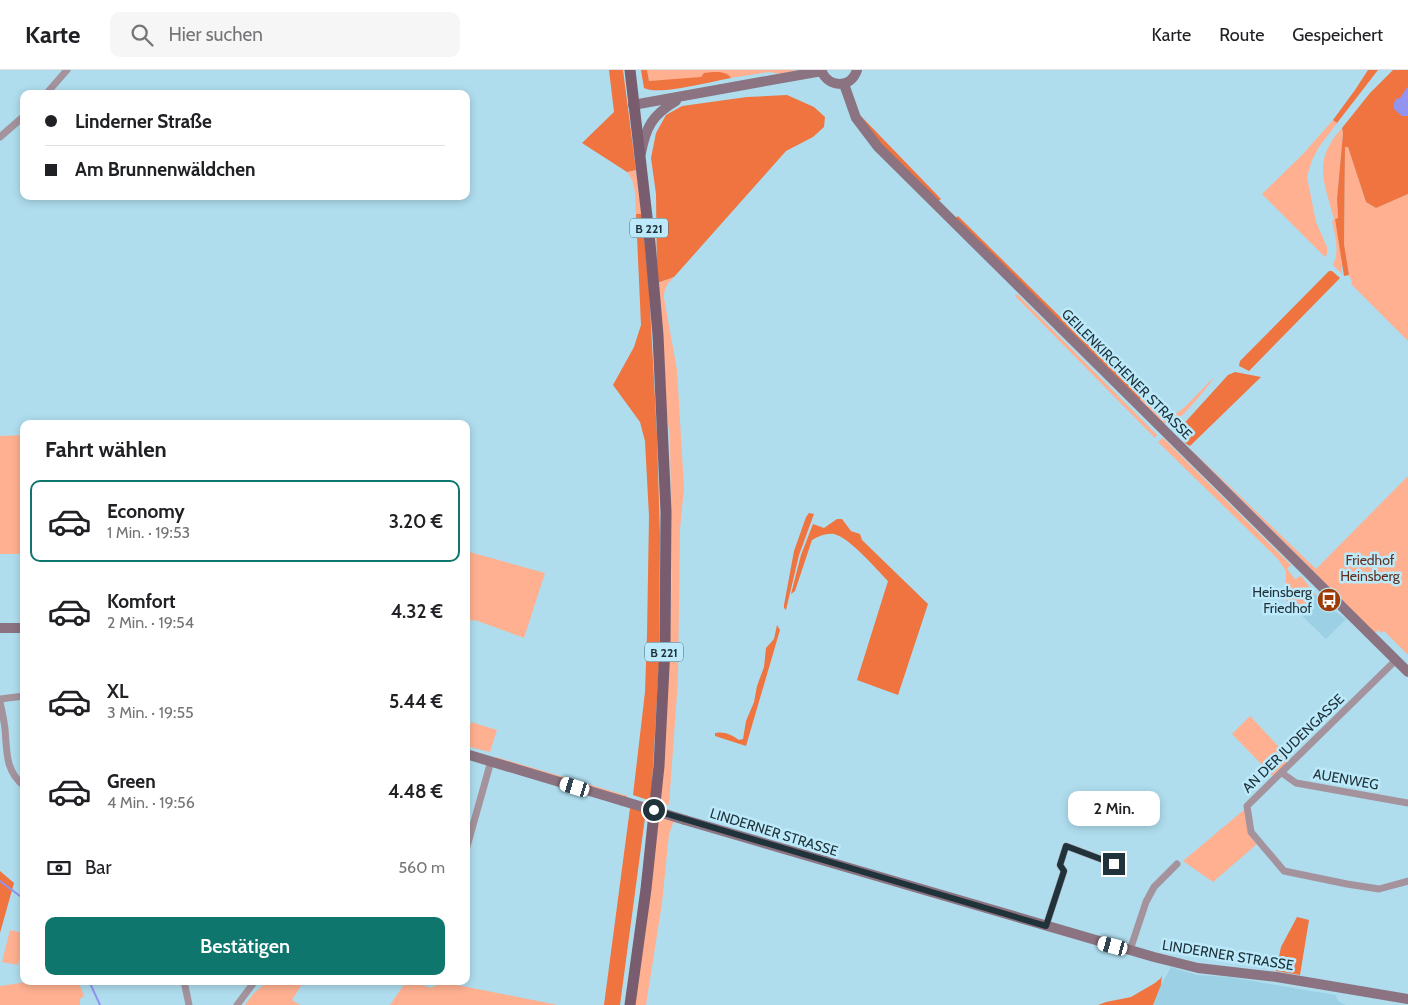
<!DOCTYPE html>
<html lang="de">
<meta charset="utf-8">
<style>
:root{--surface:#fff;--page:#f6f6f6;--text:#202124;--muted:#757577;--line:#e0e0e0;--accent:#0f766e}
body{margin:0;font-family:Cabin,sans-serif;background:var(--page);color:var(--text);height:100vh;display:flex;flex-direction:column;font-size:19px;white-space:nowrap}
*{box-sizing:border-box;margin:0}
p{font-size:16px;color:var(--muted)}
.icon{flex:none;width:28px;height:28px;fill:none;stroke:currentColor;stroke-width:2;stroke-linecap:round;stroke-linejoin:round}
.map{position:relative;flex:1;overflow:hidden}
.sheet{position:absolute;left:20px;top:350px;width:450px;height:565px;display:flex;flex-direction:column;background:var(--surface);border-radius:10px;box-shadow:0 2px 8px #0003}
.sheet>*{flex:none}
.guide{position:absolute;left:20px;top:20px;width:450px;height:110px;border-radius:10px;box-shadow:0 2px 8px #0003;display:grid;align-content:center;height:110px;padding:0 25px;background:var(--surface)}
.end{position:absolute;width:22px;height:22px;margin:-11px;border:6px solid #21333a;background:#fff;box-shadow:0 0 0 2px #fff}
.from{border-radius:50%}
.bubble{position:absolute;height:35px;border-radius:10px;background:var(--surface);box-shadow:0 2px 8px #0003;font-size:16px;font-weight:600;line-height:35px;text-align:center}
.car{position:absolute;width:15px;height:30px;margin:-15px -8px;border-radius:6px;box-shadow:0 0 4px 1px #0007;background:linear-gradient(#fff 24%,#345 0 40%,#fff 0 76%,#345 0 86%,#fff 0)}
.guide b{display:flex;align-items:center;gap:18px;height:48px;font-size:19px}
.guide b+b{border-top:1px solid var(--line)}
.guide i{width:12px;height:12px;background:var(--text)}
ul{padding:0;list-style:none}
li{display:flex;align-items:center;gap:15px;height:82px;margin:0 10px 8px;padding:0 15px;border:2px solid transparent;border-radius:10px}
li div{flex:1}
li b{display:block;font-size:19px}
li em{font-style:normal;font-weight:600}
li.selected{border-color:var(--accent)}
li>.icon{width:45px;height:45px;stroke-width:1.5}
h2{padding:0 25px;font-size:22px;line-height:60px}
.pay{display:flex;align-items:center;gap:12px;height:55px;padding:0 25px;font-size:19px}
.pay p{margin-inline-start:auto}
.button{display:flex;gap:10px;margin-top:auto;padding:10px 25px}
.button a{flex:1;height:58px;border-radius:10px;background:var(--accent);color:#fff;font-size:20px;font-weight:600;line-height:58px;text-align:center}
header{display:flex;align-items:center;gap:30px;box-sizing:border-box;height:70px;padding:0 25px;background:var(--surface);border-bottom:1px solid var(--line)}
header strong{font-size:24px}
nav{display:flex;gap:28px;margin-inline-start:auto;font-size:18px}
.search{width:350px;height:45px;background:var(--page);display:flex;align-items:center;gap:12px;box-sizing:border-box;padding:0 18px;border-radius:10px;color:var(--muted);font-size:19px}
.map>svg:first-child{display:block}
</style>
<header>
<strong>Karte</strong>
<div class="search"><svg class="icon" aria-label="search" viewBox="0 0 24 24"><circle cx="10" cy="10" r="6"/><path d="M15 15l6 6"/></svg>Hier suchen</div>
<nav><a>Karte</a><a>Route</a><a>Gespeichert</a></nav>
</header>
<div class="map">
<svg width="1408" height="935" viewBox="0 0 1408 935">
<rect width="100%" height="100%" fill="#afddee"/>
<g fill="#9cd1e5">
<path d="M 1315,524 L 1330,538 L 1346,549 L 1326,569 L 1298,542 Z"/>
<path d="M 1171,897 L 1197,905 L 1229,907 L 1336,925 L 1338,931 L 1346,935 L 1153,935 L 1161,915 Z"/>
</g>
<g fill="#ffb091">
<path d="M 647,0 L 797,0 L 781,4 L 769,2 L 731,8 L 649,11 Z"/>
<path d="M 1333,50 L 1337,53 L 1319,77 L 1312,90 L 1307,107 L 1316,152 L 1327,177 L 1327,184 L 1325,187 L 1262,124 L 1303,84 Z"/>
<path d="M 1342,58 L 1343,63 L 1337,129 L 1338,148 L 1335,149 L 1341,185 L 1342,204 L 1333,195 C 1340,180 1335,166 1332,151 L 1334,150 C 1325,112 1311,92 1342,58 Z"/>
<path d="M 1345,77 L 1348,77 L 1366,132 L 1376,138 L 1408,124 L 1408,271 L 1351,214 L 1352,212 L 1349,205 L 1344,174 Z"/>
<path d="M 636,100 L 642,144 L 636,144 C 635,130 637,113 627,102 Z"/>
<path d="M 674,207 C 667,214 664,218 664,228 L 677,300 L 684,418 L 680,459 L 678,610 L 669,735 L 658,732 L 666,653 L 672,507 L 670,369 L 663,312 L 657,213 Z"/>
<path d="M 1017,224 L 1157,365 L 1155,368 L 1015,226 Z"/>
<path d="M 1214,308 C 1207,317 1179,354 1168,354 C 1161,354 1144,335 1138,330 L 1142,328 L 1167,351 L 1186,336 L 1211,310 Z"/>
<path d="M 24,365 L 24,550 L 21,550 L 20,484 L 0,484 L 0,366 Z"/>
<path d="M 1163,368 L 1291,495 L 1287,499 L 1295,509 L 1301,506 L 1315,524 L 1298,542 L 1286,530 L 1286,501 L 1277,488 L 1158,372 Z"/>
<path d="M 1185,373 L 1316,499 L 1408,406 L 1408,585 L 1384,561 L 1381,563 L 1378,560 L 1375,563 Z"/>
<path d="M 466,481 L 545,503 L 524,568 L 475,550 L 466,551 Z"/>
<path d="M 1250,646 L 1291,690 L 1274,707 L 1232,664 Z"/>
<path d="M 471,652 L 497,660 L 490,682 L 466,676 L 466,658 L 469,659 Z"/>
<path d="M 496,687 L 628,726 L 626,728 L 497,690 Z"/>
<path d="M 1245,739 C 1247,753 1246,765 1257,774 L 1213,812 L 1183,791 Z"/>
<path d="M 657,743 L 674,751 L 669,764 L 662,833 L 646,935 L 632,935 Z"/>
<path d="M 10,860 L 24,863 L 24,870 L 18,895 L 2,892 Z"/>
<path d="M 34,911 L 78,911 L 84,926 L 80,929 L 80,935 L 0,935 L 0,916 Z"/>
<path d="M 268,911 L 304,911 L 292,930 L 300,935 L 245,935 L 253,924 Z"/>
<path d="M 410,911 L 431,918 L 440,913 L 447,913 L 558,935 L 390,935 L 403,916 Z"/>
</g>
<g fill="#ef743f">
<path d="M 609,0 L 623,0 L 636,100 L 627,102 L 582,73 L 614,42 Z"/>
<path d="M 641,0 L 647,0 L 649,11 L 701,7 L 704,3 C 714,2 726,0 731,8 C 713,11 658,26 644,18 Z"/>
<path d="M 1368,0 L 1378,0 L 1337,53 L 1333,50 L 1355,20 Z"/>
<path d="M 1393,0 L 1408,0 L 1408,124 L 1376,138 L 1366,132 L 1348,77 L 1345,77 L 1344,174 L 1349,205 L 1344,206 L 1335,149 L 1338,148 L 1337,129 L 1343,63 L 1342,58 L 1370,23 Z"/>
<path d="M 787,25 L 814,37 L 825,47 L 824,57 L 813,67 L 786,81 L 674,207 L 657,213 L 656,124 L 651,88 L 656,63 L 666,45 L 682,36 L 747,27 Z"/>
<path d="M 858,43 L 941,129 L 937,132 L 878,74 Z"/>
<path d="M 636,144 L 642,144 L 649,218 L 657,366 L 660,465 L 659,594 L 651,731 L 633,725 L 645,622 L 647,565 L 649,446 L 645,371 L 640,352 L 613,315 L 634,277 L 641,255 Z"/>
<path d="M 958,146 L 1142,328 L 1138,330 L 955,149 Z"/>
<path d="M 1329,201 L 1332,201 L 1340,208 L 1249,301 L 1239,296 L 1240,291 Z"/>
<path d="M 1235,302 L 1261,307 L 1190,376 L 1185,373 L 1179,359 L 1228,305 Z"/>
<path d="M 809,443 L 814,444 L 799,485 L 786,540 L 784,538 L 784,535 L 794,481 L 806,447 Z"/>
<path d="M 837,449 L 842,449 L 851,461 L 860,464 L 862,470 L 928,534 L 898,625 L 857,610 L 888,511 C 877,500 849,467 834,464 C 826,463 819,466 812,470 L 795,521 L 791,524 L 801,485 L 813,454 L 824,458 Z"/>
<path d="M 777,555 L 780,560 L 746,676 L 715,666 L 715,663 C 724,661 732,665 739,670 L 743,669 L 746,651 L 754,632 L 757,616 L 764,597 L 766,578 L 774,569 Z"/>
<path d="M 630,738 L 646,740 L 620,935 L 604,935 Z"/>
<path d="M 0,801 L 14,813 L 0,863 Z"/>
<path d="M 1297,847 L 1309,850 L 1300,905 L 1276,901 L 1281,877 Z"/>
<path d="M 1162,905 L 1161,915 L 1153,935 L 1098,935 L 1106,932 L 1131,927 L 1155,913 L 1161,908 Z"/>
</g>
<path fill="#9394f0" d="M 1408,16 L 1408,46 L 1402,46 L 1394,39 L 1394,33 L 1396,29 L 1400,28 Z"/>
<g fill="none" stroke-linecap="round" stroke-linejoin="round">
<g stroke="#9394f0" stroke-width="2">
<path d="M 0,811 L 24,829"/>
<path d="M 89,911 L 100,935"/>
</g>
<g stroke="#a4939d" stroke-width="7">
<path d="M 46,24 L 67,0"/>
<path d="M 0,67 L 24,46"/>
<path d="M 1396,590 L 1247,736 L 1251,762 L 1284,801 L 1347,814 L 1379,819 L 1408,811"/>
<path d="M 0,629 L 24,626"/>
<path d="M 0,632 C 2,641 4,650 5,659 C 7,681 5,701 24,716"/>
<path d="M 1282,703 L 1296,713 L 1408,733"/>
<path d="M 466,780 L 491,691"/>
<path d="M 1046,856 L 1064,801 L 1060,795 L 1066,776 L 1114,794"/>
<path d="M 1130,880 L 1146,832 L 1154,817 L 1177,794"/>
<path d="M 184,911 L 189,935"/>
<path d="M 237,935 L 255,911"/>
</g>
<g stroke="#8b7381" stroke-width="10">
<path d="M 821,0 C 828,18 851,19 857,0"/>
<path d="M 844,14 L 856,48 L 878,77 L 1408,602"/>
<path d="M 633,35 L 822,1"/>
<path d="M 641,83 C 646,57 652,45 676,31"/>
<path d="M 0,558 L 24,558"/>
<path d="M 466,684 L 623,731"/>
<path d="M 685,750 L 1154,887 L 1198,898 L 1277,907 L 1408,929"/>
</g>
<path stroke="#795d6e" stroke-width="11" d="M 630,935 L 646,819 L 659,696 L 665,577 L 666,442 L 658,265 L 650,173 L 630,0"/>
<path stroke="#8b7381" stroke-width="10" d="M 623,731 L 685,750"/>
</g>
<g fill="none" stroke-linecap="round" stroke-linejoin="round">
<path stroke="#21333a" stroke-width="6" d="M 654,740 L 1046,856 L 1064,801 L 1060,795 L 1066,776 L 1114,794"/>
</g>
<defs>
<g id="bus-disc" transform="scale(1.25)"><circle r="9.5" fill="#9e3a03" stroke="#bceafb"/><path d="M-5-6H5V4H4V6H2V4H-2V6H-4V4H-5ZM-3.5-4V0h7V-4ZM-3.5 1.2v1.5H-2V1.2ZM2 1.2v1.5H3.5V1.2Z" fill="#fff"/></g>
</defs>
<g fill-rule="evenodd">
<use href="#bus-disc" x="1329" y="530"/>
</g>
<g text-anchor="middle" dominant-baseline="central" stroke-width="5" stroke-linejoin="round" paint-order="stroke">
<g fill="#bceafb" stroke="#506a74" stroke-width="1">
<rect x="630" y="148.5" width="38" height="19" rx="4"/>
<rect x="645" y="572.5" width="38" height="19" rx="4"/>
</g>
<g font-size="12" font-weight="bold" fill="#21333a">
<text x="649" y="158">B 221</text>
<text x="664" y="582">B 221</text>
</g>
<g font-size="14" fill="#21333a" stroke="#bceafb">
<text transform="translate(1127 304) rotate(45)">GEILENKIRCHENER STRASSE</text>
<text transform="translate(1293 673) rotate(-44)">AN DER JUDENGASSE</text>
<text transform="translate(1346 709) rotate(10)">AUENWEG</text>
<text transform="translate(774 762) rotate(17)">LINDERNER STRASSE</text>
<text transform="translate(1228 885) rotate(9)">LINDERNER STRASSE</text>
</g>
<g font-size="14" fill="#62301c" stroke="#bceafb">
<text x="1370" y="490">Friedhof<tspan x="1370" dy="16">Heinsberg</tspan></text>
</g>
<g font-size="14" fill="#21333a" stroke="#bceafb" text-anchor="end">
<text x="1312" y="522">Heinsberg<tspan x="1312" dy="16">Friedhof</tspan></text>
</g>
</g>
</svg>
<i class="end from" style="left:654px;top:740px"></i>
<i class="end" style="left:1114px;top:794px"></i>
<div class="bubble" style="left:1068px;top:721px;width:92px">2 Min.</div>
<i class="car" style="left:575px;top:717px;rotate:287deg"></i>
<i class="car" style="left:1113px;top:876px;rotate:285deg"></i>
<div class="guide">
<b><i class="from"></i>Linderner Straße</b>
<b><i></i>Am Brunnenwäldchen</b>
</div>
<section class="sheet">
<h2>Fahrt wählen</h2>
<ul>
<li class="selected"><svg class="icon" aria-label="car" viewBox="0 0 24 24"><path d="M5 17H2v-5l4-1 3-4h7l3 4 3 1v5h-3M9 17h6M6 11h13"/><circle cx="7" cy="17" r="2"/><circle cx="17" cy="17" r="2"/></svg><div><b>Economy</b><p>1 Min. · 19:53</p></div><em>3.20 €</em></li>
<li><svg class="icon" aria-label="car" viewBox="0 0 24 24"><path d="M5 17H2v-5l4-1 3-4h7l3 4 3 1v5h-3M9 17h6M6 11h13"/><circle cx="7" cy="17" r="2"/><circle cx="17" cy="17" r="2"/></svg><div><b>Komfort</b><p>2 Min. · 19:54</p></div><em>4.32 €</em></li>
<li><svg class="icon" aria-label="car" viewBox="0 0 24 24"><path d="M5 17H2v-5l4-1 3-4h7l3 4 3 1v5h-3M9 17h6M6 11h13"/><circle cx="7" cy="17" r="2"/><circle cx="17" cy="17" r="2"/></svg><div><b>XL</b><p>3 Min. · 19:55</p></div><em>5.44 €</em></li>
<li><svg class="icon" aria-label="car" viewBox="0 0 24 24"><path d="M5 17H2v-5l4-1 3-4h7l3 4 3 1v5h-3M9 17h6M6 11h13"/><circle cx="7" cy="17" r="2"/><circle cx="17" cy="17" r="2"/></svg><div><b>Green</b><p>4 Min. · 19:56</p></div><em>4.48 €</em></li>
</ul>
<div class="pay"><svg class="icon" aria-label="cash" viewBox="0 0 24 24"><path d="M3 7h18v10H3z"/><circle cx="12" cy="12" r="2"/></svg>Bar<p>560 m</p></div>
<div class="button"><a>Bestätigen</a></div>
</section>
</div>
